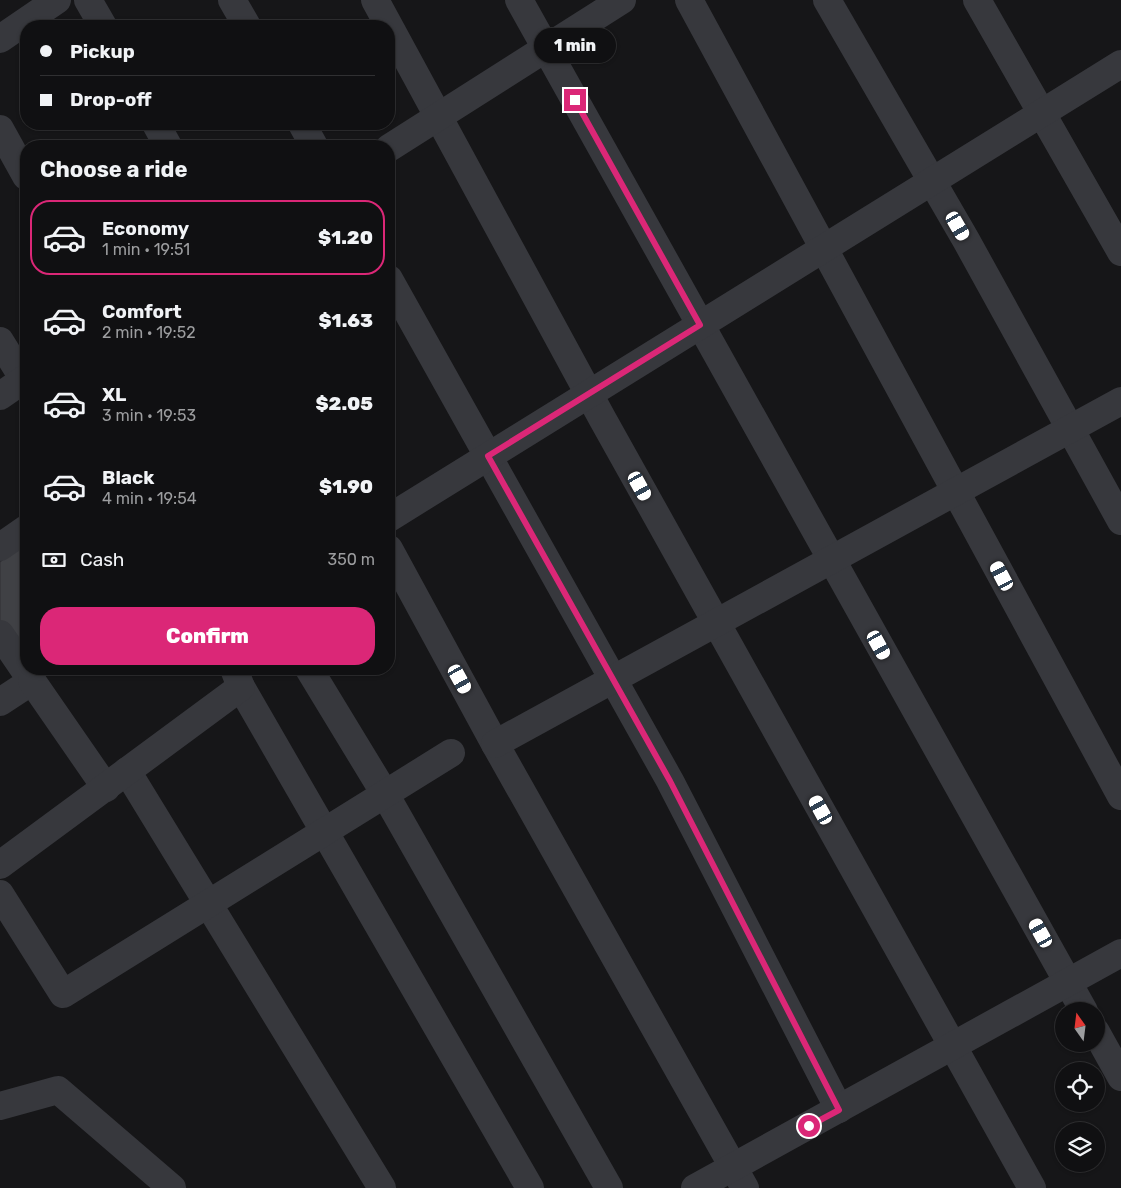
<!DOCTYPE html>
<meta charset="utf-8">
<style>
:root{--surface:#101012;--page:#1e1e20;--text:#f1f3f6;--muted:#9c9d9f;--line:#303032;--accent:#db2777}
body{margin:0;font-family:Rubik,sans-serif;background:var(--page);color:var(--text);height:100vh;display:flex;flex-direction:column;font-size:19px;white-space:nowrap}
*{box-sizing:border-box;margin:0}
p{font-size:16px;color:var(--muted)}
.icon{flex:none;width:28px;height:28px;fill:none;stroke:currentColor;stroke-width:2;stroke-linecap:round;stroke-linejoin:round}
.map{position:relative;flex:1;overflow:hidden}
.drawer{position:absolute;left:20px;top:140px;width:375px;height:535px;display:flex;flex-direction:column;background:var(--surface);border-radius:20px;box-shadow:0 1px 4px #0004,0 0 0 1px var(--line)}
.drawer>*{flex:none}
.top-card{position:absolute;left:20px;top:20px;width:375px;height:110px;border-radius:20px;box-shadow:0 1px 4px #0004,0 0 0 1px var(--line);display:grid;align-content:center;height:110px;padding:0 20px;background:var(--surface)}
.needle{width:32px;rotate:346deg}
.fabs{position:absolute;left:1055px;top:1002px;display:grid;gap:10px}
.fabs a{display:grid;place-items:center;width:50px;height:50px;border-radius:50%;background:var(--surface);box-shadow:0 1px 4px #0004,0 0 0 1px var(--line);font-size:25px}
.end{position:absolute;width:22px;height:22px;margin:-11px;border:6px solid #db2777;background:#fff;box-shadow:0 0 0 2px #fff}
.from{border-radius:50%}
.bubble{position:absolute;height:35px;border-radius:18px;background:var(--surface);box-shadow:0 1px 4px #0004,0 0 0 1px var(--line);font-size:16px;font-weight:800;line-height:35px;text-align:center}
.car{position:absolute;width:15px;height:30px;margin:-15px -8px;border-radius:6px;box-shadow:0 0 4px 1px #0007;background:linear-gradient(#fff 24%,#345 0 40%,#fff 0 76%,#345 0 86%,#fff 0)}
.top-card b{display:flex;align-items:center;gap:18px;height:48px;font-size:19px}
.top-card b+b{border-top:1px solid var(--line)}
.top-card i{width:12px;height:12px;background:var(--text)}
ul{padding:0;list-style:none}
li{display:flex;align-items:center;gap:15px;height:75px;margin:0 10px 8px;padding:0 10px;border:2px solid transparent;border-radius:20px}
li div{flex:1}
li b{display:block;font-size:19px}
li em{font-style:normal;font-weight:800}
li.selected{border-color:var(--accent)}
li>.icon{width:45px;height:45px;stroke-width:1.5}
h2{padding:0 20px;font-size:22px;line-height:60px}
.pay{display:flex;align-items:center;gap:12px;height:55px;padding:0 20px;font-size:19px}
.pay p{margin-inline-start:auto}
.cta{display:flex;gap:10px;margin-top:auto;padding:10px 20px}
.cta a{flex:1;height:58px;border-radius:20px;background:var(--accent);color:#fff;font-size:20px;font-weight:800;line-height:58px;text-align:center}
.map>svg:first-child{display:block}
</style>
<div class="map">
<svg width="1121" height="1188" viewBox="0 0 1121 1188">
<rect width="100%" height="100%" fill="#161618"/>
<path fill="#404145" stroke="#303034" d="M 26,543 L 26,660 L 0,621 L 0,562 Z"/>
<g fill="none" stroke-linecap="round" stroke-linejoin="round">
<g stroke="#37383d" stroke-width="28">
<path d="M 88,0 L 103,26"/>
<path d="M 232,0 L 247,26"/>
<path d="M 375,0 L 602,418 L 1032,1188"/>
<path d="M 519,0 L 1084,1011"/>
<path d="M 689,0 L 1121,796"/>
<path d="M 827,0 L 966,240 L 1121,521"/>
<path d="M 977,0 L 1121,252"/>
<path d="M 0,39 L 57,0"/>
<path d="M 156,124 L 168,146"/>
<path d="M 302,124 L 314,146"/>
<path d="M 0,129 L 26,176"/>
<path d="M 389,148 L 622,0"/>
<path d="M 389,279 L 670,781 L 839,1109"/>
<path d="M 0,341 L 26,383"/>
<path d="M 0,396 L 26,378"/>
<path d="M 389,518 L 1121,64"/>
<path d="M 0,547 L 26,529"/>
<path d="M 389,549 L 495,744 L 745,1188"/>
<path d="M 0,634 L 32,681 L 0,702"/>
<path d="M 309,669 L 385,794 L 609,1188"/>
<path d="M 32,681 L 106,788"/>
<path d="M 241,687 L 530,1188"/>
<path d="M 495,744 L 1121,401"/>
<path d="M 127,771 L 382,1188"/>
<path d="M 0,865 L 241,687 L 234,669"/>
<path d="M 0,894 L 63,994 L 451,753"/>
<path d="M 1096,1032 L 1121,1077"/>
<path d="M 0,1106 L 58,1090 L 172,1188"/>
<path d="M 695,1188 L 1121,953"/>
</g>
</g>
<g fill="none" stroke-linecap="round" stroke-linejoin="round">
<path stroke="#db2777" stroke-width="6" d="M 575,100 L 700,325 L 488,456 L 670,781 L 839,1110 L 809,1126"/>
</g>
</svg>
<div class="fabs">
<a><svg class="needle" viewBox="-14 -14 28 28"><path d="M0-13l5 13h-10z" fill="#e53935"/><path d="M0 13l5-13h-10z" fill="#9c9d9f"/></svg></a>
<a><svg class="icon" aria-label="locate" viewBox="0 0 24 24"><circle cx="12" cy="12" r="6"/><path d="M12 2v4M12 18v4M2 12h4M18 12h4"/></svg></a>
<a><svg class="icon" aria-label="layers" viewBox="0 0 24 24"><path d="M12 4l9 5-9 5-9-5zM3 14l9 5 9-5"/></svg></a>
</div>
<i class="end from" style="left:809px;top:1126px"></i>
<i class="end" style="left:575px;top:100px"></i>
<div class="bubble" style="left:534px;top:28px;width:82px">1 min</div>
<i class="car" style="left:958px;top:226px;rotate:150deg"></i>
<i class="car" style="left:640px;top:486px;rotate:151deg"></i>
<i class="car" style="left:1002px;top:576px;rotate:332deg"></i>
<i class="car" style="left:879px;top:645px;rotate:151deg"></i>
<i class="car" style="left:460px;top:679px;rotate:151deg"></i>
<i class="car" style="left:821px;top:810px;rotate:331deg"></i>
<i class="car" style="left:1041px;top:933px;rotate:331deg"></i>
<div class="top-card">
<b><i class="from"></i>Pickup</b>
<b><i></i>Drop-off</b>
</div>
<section class="drawer">
<h2>Choose a ride</h2>
<ul>
<li class="selected"><svg class="icon" aria-label="car" viewBox="0 0 24 24"><path d="M5 17H2v-5l4-1 3-4h7l3 4 3 1v5h-3M9 17h6M6 11h13"/><circle cx="7" cy="17" r="2"/><circle cx="17" cy="17" r="2"/></svg><div><b>Economy</b><p>1 min · 19:51</p></div><em>$1.20</em></li>
<li><svg class="icon" aria-label="car" viewBox="0 0 24 24"><path d="M5 17H2v-5l4-1 3-4h7l3 4 3 1v5h-3M9 17h6M6 11h13"/><circle cx="7" cy="17" r="2"/><circle cx="17" cy="17" r="2"/></svg><div><b>Comfort</b><p>2 min · 19:52</p></div><em>$1.63</em></li>
<li><svg class="icon" aria-label="car" viewBox="0 0 24 24"><path d="M5 17H2v-5l4-1 3-4h7l3 4 3 1v5h-3M9 17h6M6 11h13"/><circle cx="7" cy="17" r="2"/><circle cx="17" cy="17" r="2"/></svg><div><b>XL</b><p>3 min · 19:53</p></div><em>$2.05</em></li>
<li><svg class="icon" aria-label="car" viewBox="0 0 24 24"><path d="M5 17H2v-5l4-1 3-4h7l3 4 3 1v5h-3M9 17h6M6 11h13"/><circle cx="7" cy="17" r="2"/><circle cx="17" cy="17" r="2"/></svg><div><b>Black</b><p>4 min · 19:54</p></div><em>$1.90</em></li>
</ul>
<div class="pay"><svg class="icon" aria-label="cash" viewBox="0 0 24 24"><path d="M3 7h18v10H3z"/><circle cx="12" cy="12" r="2"/></svg>Cash<p>350 m</p></div>
<div class="cta"><a>Confirm</a></div>
</section>
</div>
